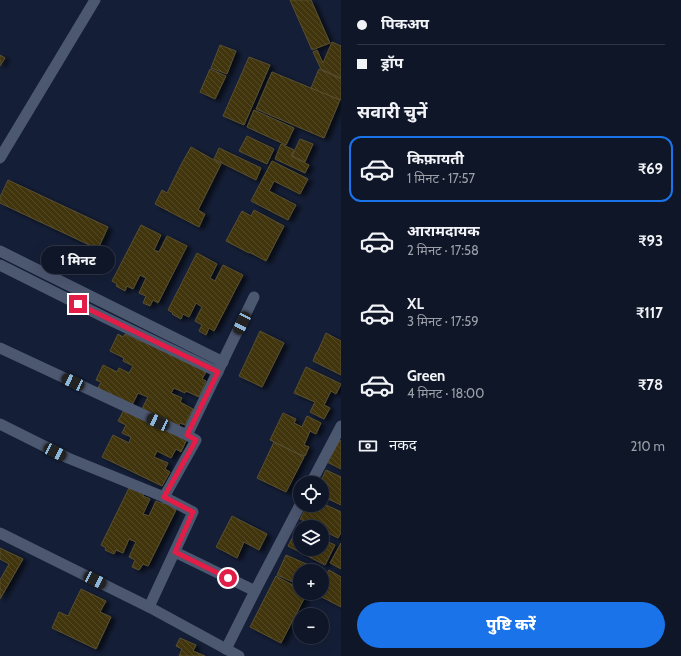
<!DOCTYPE html>
<html lang="hi">
<meta charset="utf-8">
<style>
:root{--surface:#0f1628;--page:#1d2334;--text:#f1f3f6;--muted:#9b9fa8;--line:#2f3545;--accent:#1a73e8}
body{margin:0;font-family:Cabin,"Noto Sans Devanagari",sans-serif;background:var(--page);color:var(--text);height:100vh;display:flex;flex-direction:column;font-size:15px;white-space:nowrap}
*{box-sizing:border-box;margin:0}
p{font-size:13px;color:var(--muted)}
.icon{flex:none;width:22px;height:22px;fill:none;stroke:currentColor;stroke-width:2;stroke-linecap:round;stroke-linejoin:round}
.map{position:relative;flex:1;overflow:hidden}
.side{display:flex;flex-direction:column;background:var(--surface);width:340px}
.side>*{flex:none}
.banner{display:grid;align-content:center;height:88px;padding:0 16px;background:var(--surface)}
.buttons{position:absolute;left:293px;top:476px;display:grid;gap:8px}
.buttons a{display:grid;place-items:center;width:36px;height:36px;border-radius:50%;background:var(--surface);box-shadow:0 4px 16px #0002,0 0 0 1px var(--line);font-size:20px}
.end{position:absolute;width:18px;height:18px;margin:-9px;border:5px solid #e11d48;background:#fff;box-shadow:0 0 0 2px #fff}
.from{border-radius:50%}
.bubble{position:absolute;height:28px;border-radius:14px;background:var(--surface);box-shadow:0 4px 16px #0002,0 0 0 1px var(--line);font-size:13px;font-weight:800;line-height:28px;text-align:center}
.car{position:absolute;width:12px;height:24px;margin:-12px -6px;border-radius:5px;box-shadow:0 0 3px 1px #0007;background:linear-gradient(#222 24%,#8ab4d8 0 40%,#222 0 76%,#8ab4d8 0 86%,#222 0)}
.banner b{display:flex;align-items:center;gap:14px;height:38px;font-size:15px}
.banner b+b{border-top:1px solid var(--line)}
.banner i{width:10px;height:10px;background:var(--text)}
ul{padding:0;list-style:none}
li{display:flex;align-items:center;gap:12px;height:66px;margin:0 8px 6px;padding:0 8px;border:2px solid transparent;border-radius:12px}
li div{flex:1}
li b{display:block;font-size:15px}
li em{font-style:normal;font-weight:800}
li.on{border-color:var(--accent)}
li>.icon{width:36px;height:36px;stroke-width:1.5}
h2{padding:0 16px;font-size:18px;line-height:48px}
.pay{display:flex;align-items:center;gap:10px;height:44px;padding:0 16px;font-size:15px}
.pay p{margin-inline-start:auto}
.cta{display:flex;gap:8px;margin-top:auto;padding:8px 16px}
.cta a{flex:1;height:46px;border-radius:24px;background:var(--accent);color:#fff;font-size:16px;font-weight:800;line-height:46px;text-align:center}
main{display:flex;flex:1;min-height:0}
.map>svg:first-child{display:block}
</style>
<main>
<div class="map">
<svg width="341" height="656" viewBox="0 0 341 656">
<defs>
<pattern id="building-back-hatch" width="6" height="6" patternUnits="userSpaceOnUse"><rect width="6" height="6" fill="#41350e"/><path d="M-1 5l2 2M0 0l6 6M5-1l2 2" fill="none" stroke="#544926"/></pattern>
<filter id="shadow"><feDropShadow dx="4.5" dy="2.5" stdDeviation="2" flood-color="#0009"/></filter>
</defs>
<rect width="100%" height="100%" fill="#141e36"/>
<g fill="url(#building-back-hatch)" stroke="#584f30" filter="url(#shadow)">
<path d="M 290,0 L 311,0 L 330,43 L 312,50 Z"/>
<path d="M 332,42 L 341,46 L 341,78 L 321,69 L 313,52 L 317,50 L 323,63 Z"/>
<path d="M 220,45 L 236,51 L 227,74 L 211,68 Z"/>
<path d="M 0,55 L 5,58 L 0,66 Z"/>
<path d="M 249,57 L 270,65 L 244,125 L 223,116 Z"/>
<path d="M 210,69 L 226,76 L 215,99 L 200,92 Z"/>
<path d="M 319,69 L 341,79 L 341,98 L 340,100 L 311,88 Z"/>
<path d="M 272,72 L 340,100 L 324,138 L 256,109 Z"/>
<path d="M 254,110 L 294,128 L 286,145 L 247,127 Z"/>
<path d="M 247,136 L 274,149 L 267,164 L 239,151 Z"/>
<path d="M 300,139 L 313,144 L 305,162 L 292,156 Z"/>
<path d="M 281,144 L 294,150 L 291,156 L 309,165 L 305,173 L 275,159 Z"/>
<path d="M 191,147 L 221,164 L 198,210 L 205,214 L 199,227 L 155,204 L 162,190 L 167,193 L 182,163 Z"/>
<path d="M 219,148 L 261,168 L 256,180 L 214,159 Z"/>
<path d="M 272,161 L 308,179 L 300,194 L 274,181 L 269,191 L 296,205 L 288,220 L 251,201 Z"/>
<path d="M 8,180 L 108,227 L 98,249 L 0,203 L 0,197 Z"/>
<path d="M 254,210 L 284,226 L 266,261 L 249,252 L 249,253 L 226,241 L 242,211 L 251,216 Z"/>
<path d="M 141,225 L 161,235 L 154,250 L 159,252 L 167,236 L 187,246 L 158,303 L 153,300 L 150,306 L 143,303 L 146,296 L 139,293 L 146,278 L 140,275 L 133,289 L 127,286 L 125,291 L 116,286 L 117,284 L 112,281 Z"/>
<path d="M 197,253 L 217,264 L 210,278 L 215,281 L 223,265 L 243,275 L 214,331 L 209,328 L 206,335 L 199,331 L 202,325 L 195,321 L 202,307 L 196,303 L 189,317 L 183,314 L 181,319 L 172,314 L 173,313 L 168,310 Z"/>
<path d="M 260,331 L 284,343 L 262,387 L 239,376 Z"/>
<path d="M 326,333 L 341,341 L 341,375 L 313,361 L 316,353 L 317,353 Z"/>
<path d="M 118,334 L 123,337 L 125,334 L 142,342 L 142,341 L 206,372 L 202,379 L 206,381 L 199,397 L 186,391 L 185,393 L 174,388 L 171,393 L 182,398 L 180,402 L 193,409 L 185,425 L 180,423 L 177,430 L 141,411 L 148,397 L 138,393 L 131,407 L 97,390 L 101,382 L 96,380 L 103,365 L 117,372 L 119,368 L 129,373 L 133,366 L 123,361 L 124,358 L 110,351 Z"/>
<path d="M 306,367 L 341,384 L 336,394 L 331,391 L 324,405 L 330,408 L 324,419 L 310,412 L 315,402 L 294,393 Z"/>
<path d="M 125,408 L 187,439 L 181,452 L 176,449 L 171,458 L 157,451 L 154,457 L 168,463 L 165,469 L 170,472 L 162,486 L 102,457 L 113,435 L 129,443 L 131,437 L 122,433 L 126,425 L 118,421 Z"/>
<path d="M 283,413 L 296,419 L 294,423 L 302,427 L 307,416 L 321,423 L 316,434 L 310,431 L 304,445 L 309,447 L 305,456 L 291,451 L 291,450 L 270,440 Z"/>
<path d="M 340,440 L 341,441 L 341,469 L 327,462 Z"/>
<path d="M 274,442 L 304,457 L 286,492 L 257,478 Z"/>
<path d="M 326,470 L 341,477 L 341,505 L 322,496 L 322,483 L 320,483 Z"/>
<path d="M 129,488 L 145,490 L 143,496 L 150,499 L 143,514 L 149,516 L 156,501 L 163,504 L 165,500 L 174,504 L 173,508 L 176,510 L 148,566 L 143,564 L 139,570 L 132,567 L 135,560 L 129,557 L 136,542 L 129,539 L 123,553 L 116,550 L 114,554 L 105,550 L 106,548 L 101,545 Z"/>
<path d="M 322,503 L 341,512 L 341,533 L 338,538 L 322,530 L 322,527 L 316,527 L 300,519 L 308,505 L 322,505 Z"/>
<path d="M 232,516 L 267,534 L 259,550 L 244,542 L 237,558 L 216,547 Z"/>
<path d="M 298,527 L 300,528 L 300,549 L 322,549 L 322,539 L 335,545 L 325,565 L 288,546 Z"/>
<path d="M 341,543 L 341,569 L 330,563 Z"/>
<path d="M 0,548 L 23,559 L 0,599 L 0,580 L 9,564 L 0,559 Z"/>
<path d="M 286,555 L 320,570 L 320,571 L 300,571 L 300,585 L 277,575 Z"/>
<path d="M 329,570 L 341,577 L 341,607 L 316,594 L 322,593 L 322,583 Z"/>
<path d="M 276,576 L 300,589 L 300,593 L 307,593 L 281,643 L 250,627 Z"/>
<path d="M 81,589 L 106,601 L 100,612 L 111,617 L 96,649 L 52,628 L 59,612 L 68,616 Z"/>
<path d="M 180,638 L 196,645 L 193,651 L 205,656 L 179,656 L 182,649 L 176,646 Z"/>
</g>
<g fill="none" stroke-linecap="round" stroke-linejoin="round">
<g stroke="#4c5770" stroke-width="11">
<path d="M 0,158 L 95,0"/>
<path d="M 0,251 L 223,362"/>
<path d="M 0,265 L 104,317 L 218,372"/>
<path d="M 0,348 L 187,435"/>
<path d="M 0,424 L 68,458 L 164,497"/>
<path d="M 311,483 L 341,426"/>
<path d="M 0,533 L 149,607 L 239,656"/>
<path d="M 175,552 L 255,591 L 226,649"/>
<path d="M 255,591 L 300,505"/>
<path d="M 149,607 L 193,512 L 164,497 L 196,440 L 187,435 L 254,297"/>
</g>
</g>
<g fill="none" stroke-linecap="round" stroke-linejoin="round">
<path stroke="#e11d48" stroke-width="5" d="M 78,304 L 218,372 L 187,435 L 196,440 L 164,497 L 193,512 L 175,552 L 228,578"/>
</g>
</svg>
<div class="buttons">
<a><svg class="icon" aria-label="locate" viewBox="0 0 24 24"><circle cx="12" cy="12" r="6"/><path d="M12 2v4M12 18v4M2 12h4M18 12h4"/></svg></a>
<a><svg class="icon" aria-label="layers" viewBox="0 0 24 24"><path d="M12 4l9 5-9 5-9-5zM3 14l9 5 9-5"/></svg></a>
<a>+</a>
<a>−</a>
</div>
<i class="end from" style="left:228px;top:578px"></i>
<i class="end" style="left:78px;top:304px"></i>
<div class="bubble" style="left:41px;top:246px;width:74px">1 मिनट</div>
<i class="car" style="left:242px;top:323px;rotate:206deg"></i>
<i class="car" style="left:73px;top:382px;rotate:295deg"></i>
<i class="car" style="left:158px;top:422px;rotate:295deg"></i>
<i class="car" style="left:55px;top:452px;rotate:116deg"></i>
<i class="car" style="left:95px;top:580px;rotate:116deg"></i>
</div>
<section class="side">
<div class="banner">
<b><i class="from"></i>पिकअप</b>
<b><i></i>ड्रॉप</b>
</div>
<h2>सवारी चुनें</h2>
<ul>
<li class="on"><svg class="icon" aria-label="car" viewBox="0 0 24 24"><path d="M5 17H2v-5l4-1 3-4h7l3 4 3 1v5h-3M9 17h6M6 11h13"/><circle cx="7" cy="17" r="2"/><circle cx="17" cy="17" r="2"/></svg><div><b>किफ़ायती</b><p>1 मिनट · 17:57</p></div><em>₹69</em></li>
<li><svg class="icon" aria-label="car" viewBox="0 0 24 24"><path d="M5 17H2v-5l4-1 3-4h7l3 4 3 1v5h-3M9 17h6M6 11h13"/><circle cx="7" cy="17" r="2"/><circle cx="17" cy="17" r="2"/></svg><div><b>आरामदायक</b><p>2 मिनट · 17:58</p></div><em>₹93</em></li>
<li><svg class="icon" aria-label="car" viewBox="0 0 24 24"><path d="M5 17H2v-5l4-1 3-4h7l3 4 3 1v5h-3M9 17h6M6 11h13"/><circle cx="7" cy="17" r="2"/><circle cx="17" cy="17" r="2"/></svg><div><b>XL</b><p>3 मिनट · 17:59</p></div><em>₹117</em></li>
<li><svg class="icon" aria-label="car" viewBox="0 0 24 24"><path d="M5 17H2v-5l4-1 3-4h7l3 4 3 1v5h-3M9 17h6M6 11h13"/><circle cx="7" cy="17" r="2"/><circle cx="17" cy="17" r="2"/></svg><div><b>Green</b><p>4 मिनट · 18:00</p></div><em>₹78</em></li>
</ul>
<div class="pay"><svg class="icon" aria-label="cash" viewBox="0 0 24 24"><path d="M3 7h18v10H3z"/><circle cx="12" cy="12" r="2"/></svg>नकद<p>210 m</p></div>
<div class="cta"><a>पुष्टि करें</a></div>
</section>
</main>
